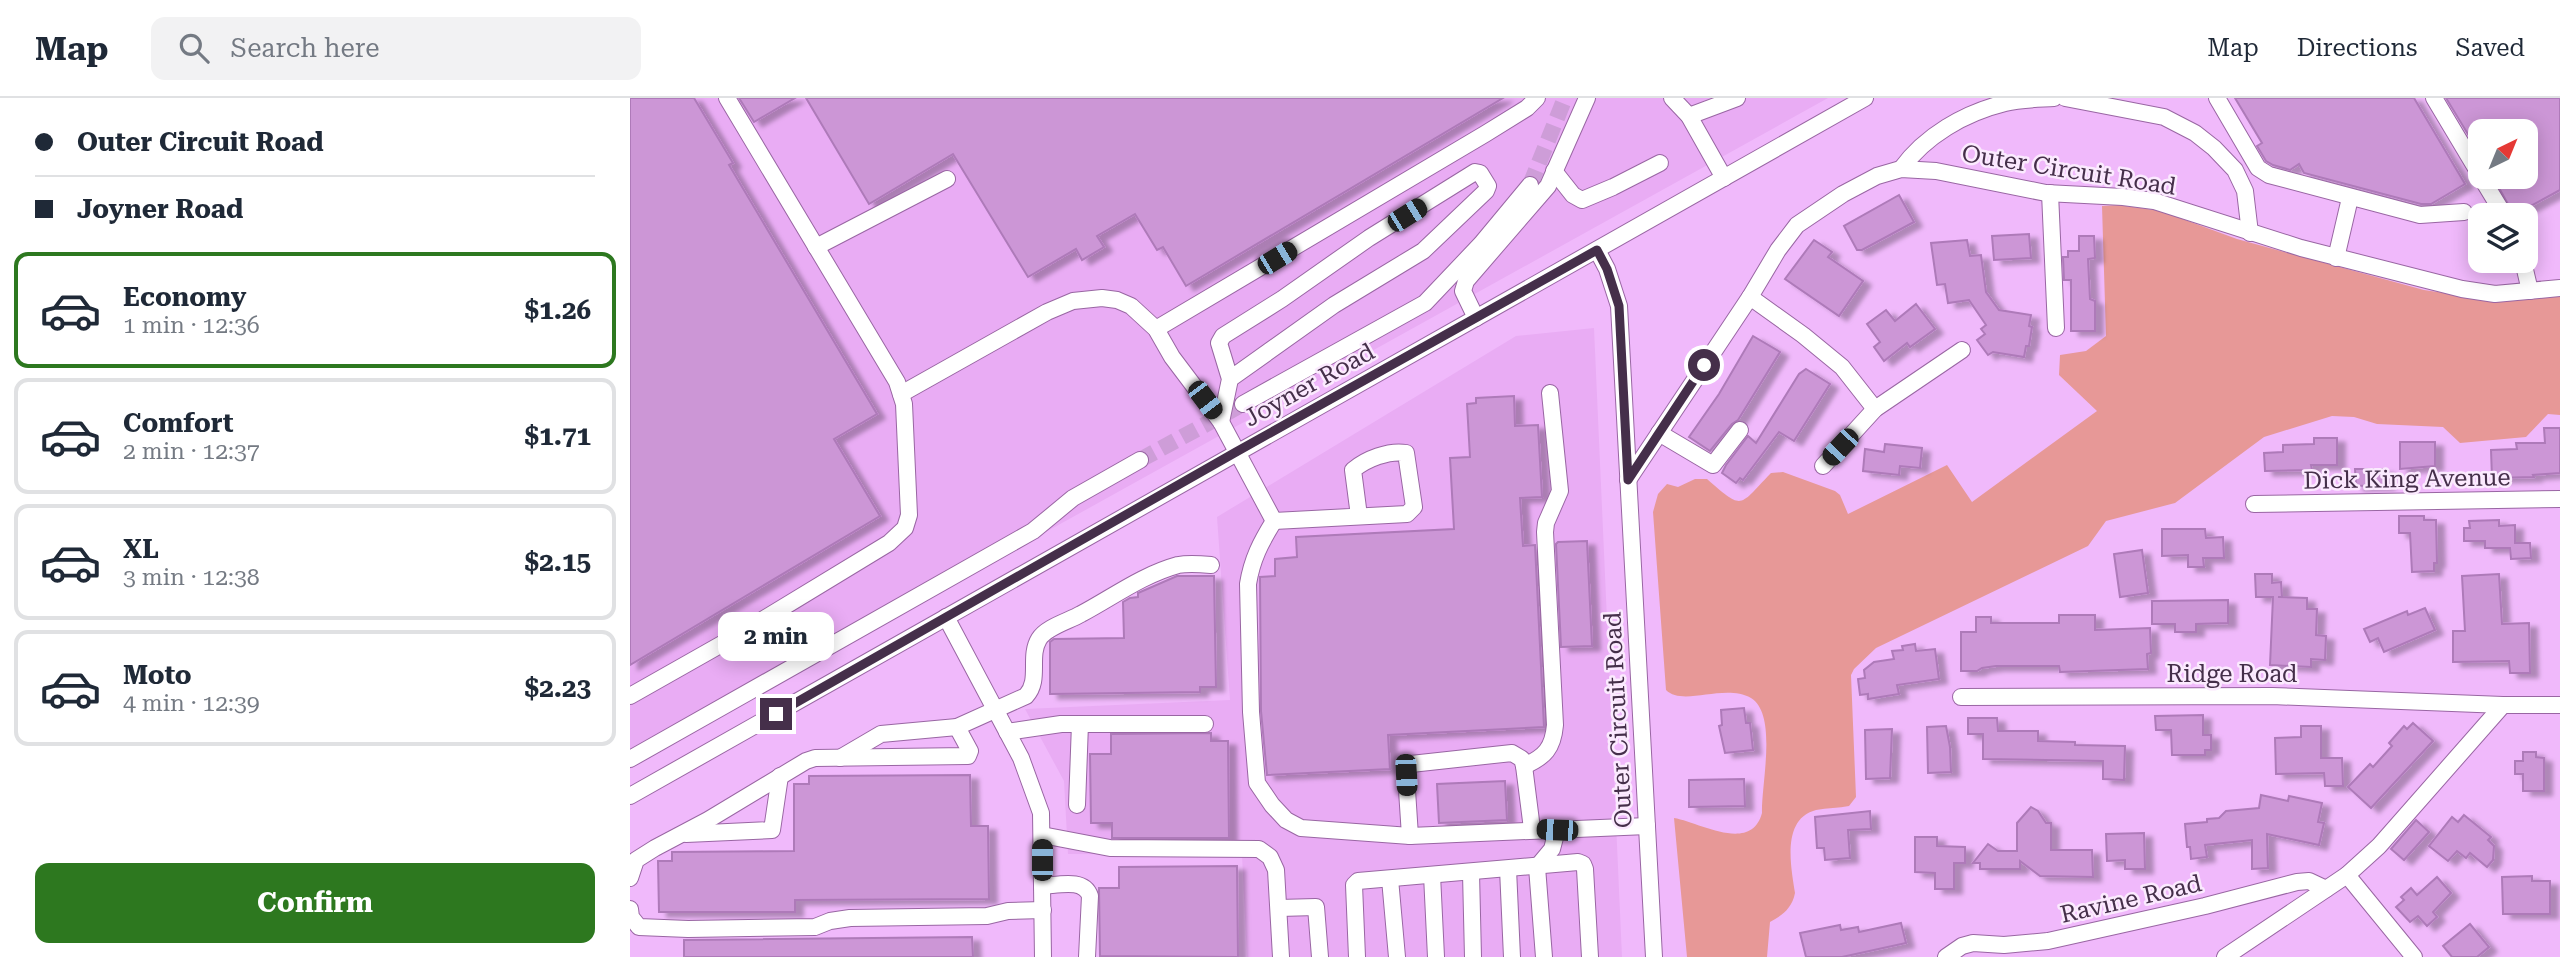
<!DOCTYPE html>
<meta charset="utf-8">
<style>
:root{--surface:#fff;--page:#f2f2f3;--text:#1f2937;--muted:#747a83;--line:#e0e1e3;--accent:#2d781f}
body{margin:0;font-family:"Roboto Serif",serif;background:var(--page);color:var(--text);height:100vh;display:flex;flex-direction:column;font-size:26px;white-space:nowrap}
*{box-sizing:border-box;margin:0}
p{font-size:23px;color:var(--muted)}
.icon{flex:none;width:38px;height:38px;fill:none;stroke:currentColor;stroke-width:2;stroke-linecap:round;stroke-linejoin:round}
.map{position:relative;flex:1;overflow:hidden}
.panel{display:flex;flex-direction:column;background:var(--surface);width:630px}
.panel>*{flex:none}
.banner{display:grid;align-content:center;height:154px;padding:0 35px;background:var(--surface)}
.needle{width:46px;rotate:43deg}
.controls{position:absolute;left:1838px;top:21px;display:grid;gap:14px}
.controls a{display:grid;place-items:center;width:70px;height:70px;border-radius:14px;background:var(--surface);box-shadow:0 4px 18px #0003;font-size:35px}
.end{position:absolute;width:32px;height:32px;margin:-16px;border:9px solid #452f4a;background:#fff;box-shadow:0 0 0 4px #fff}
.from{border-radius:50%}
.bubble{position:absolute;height:49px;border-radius:14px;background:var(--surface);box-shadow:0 4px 18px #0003;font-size:23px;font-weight:700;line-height:49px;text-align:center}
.car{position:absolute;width:21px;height:42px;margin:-21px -10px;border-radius:9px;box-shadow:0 0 5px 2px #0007;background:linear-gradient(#222 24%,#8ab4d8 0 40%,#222 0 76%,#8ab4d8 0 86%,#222 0)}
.banner b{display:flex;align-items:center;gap:24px;height:66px;font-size:26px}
.banner b+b{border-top:2px solid var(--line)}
.banner i{width:18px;height:18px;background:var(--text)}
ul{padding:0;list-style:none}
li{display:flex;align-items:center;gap:21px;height:116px;margin:0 14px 10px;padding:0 21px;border:4px solid var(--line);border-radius:14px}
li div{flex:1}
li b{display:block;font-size:26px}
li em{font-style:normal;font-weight:700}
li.selected{border-color:var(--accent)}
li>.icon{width:63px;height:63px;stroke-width:1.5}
.primary-button{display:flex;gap:14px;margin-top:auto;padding:14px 35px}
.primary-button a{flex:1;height:80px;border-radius:14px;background:var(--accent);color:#fff;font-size:28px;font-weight:700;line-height:80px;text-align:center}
header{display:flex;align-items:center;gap:42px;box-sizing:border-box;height:98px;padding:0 35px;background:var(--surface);border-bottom:2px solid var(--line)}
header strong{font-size:33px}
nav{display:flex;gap:38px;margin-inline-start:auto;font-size:24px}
.search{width:490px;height:63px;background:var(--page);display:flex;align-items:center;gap:18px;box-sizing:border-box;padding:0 24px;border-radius:14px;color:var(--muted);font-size:26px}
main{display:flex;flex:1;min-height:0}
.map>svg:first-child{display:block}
</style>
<header>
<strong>Map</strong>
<div class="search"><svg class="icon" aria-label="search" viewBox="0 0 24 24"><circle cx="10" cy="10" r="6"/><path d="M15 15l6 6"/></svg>Search here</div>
<nav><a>Map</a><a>Directions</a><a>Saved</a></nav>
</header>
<main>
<section class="panel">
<div class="banner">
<b><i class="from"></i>Outer Circuit Road</b>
<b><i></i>Joyner Road</b>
</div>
<ul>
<li class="selected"><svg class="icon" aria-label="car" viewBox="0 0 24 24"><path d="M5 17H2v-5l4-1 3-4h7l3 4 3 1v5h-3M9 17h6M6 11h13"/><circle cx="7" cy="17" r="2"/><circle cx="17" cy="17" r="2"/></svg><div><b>Economy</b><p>1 min · 12:36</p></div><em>$1.26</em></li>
<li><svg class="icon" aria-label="car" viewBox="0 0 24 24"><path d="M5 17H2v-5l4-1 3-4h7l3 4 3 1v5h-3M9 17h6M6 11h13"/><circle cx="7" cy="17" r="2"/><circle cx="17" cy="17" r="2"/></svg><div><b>Comfort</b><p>2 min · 12:37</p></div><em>$1.71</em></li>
<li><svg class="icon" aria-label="car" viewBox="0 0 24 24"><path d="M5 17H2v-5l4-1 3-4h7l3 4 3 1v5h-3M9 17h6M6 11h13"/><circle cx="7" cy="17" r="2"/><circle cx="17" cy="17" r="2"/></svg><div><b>XL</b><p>3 min · 12:38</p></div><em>$2.15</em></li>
<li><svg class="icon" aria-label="car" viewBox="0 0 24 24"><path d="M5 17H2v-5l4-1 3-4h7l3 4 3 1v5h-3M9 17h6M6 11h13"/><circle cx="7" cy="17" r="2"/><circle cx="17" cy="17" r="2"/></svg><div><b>Moto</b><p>4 min · 12:39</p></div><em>$2.23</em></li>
</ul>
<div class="primary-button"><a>Confirm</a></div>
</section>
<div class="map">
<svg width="1930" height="859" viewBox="0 0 1930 859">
<defs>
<filter id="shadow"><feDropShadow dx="8" dy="4.5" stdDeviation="2" flood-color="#0004"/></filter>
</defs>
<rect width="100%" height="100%" fill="#f0b9fb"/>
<g fill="#e9acf4">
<path d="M 0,0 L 1198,0 L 259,521 L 0,671 Z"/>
<path d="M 964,230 L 992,859 L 617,859 L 612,757 L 438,756 L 434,683 L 395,611 L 600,602 L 587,419 L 886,238 Z"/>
</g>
<path fill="#e79897" d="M 1489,107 L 1531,113 L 1607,141 L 1794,192 L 1841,199 L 1930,194 L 1930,317 L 1918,316 L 1896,339 L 1830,345 L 1813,329 L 1747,326 L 1724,319 L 1702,318 L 1634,339 L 1545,405 L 1476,423 L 1458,448 L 1246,550 L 1224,571 L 1221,577 L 1226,699 L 1219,708 C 1209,710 1197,710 1186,712 C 1151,721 1161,769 1165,795 C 1162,810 1153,817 1140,824 L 1137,859 L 1057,859 L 1044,720 C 1069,724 1121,756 1132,715 C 1131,686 1148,617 1121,600 C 1094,585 1053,609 1036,592 L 1023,414 L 1028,396 L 1037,386 L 1048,389 L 1065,381 L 1077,381 C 1114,413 1108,409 1141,375 L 1153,374 L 1205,393 L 1210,397 L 1218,416 L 1317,367 L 1342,404 L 1467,313 L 1429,277 L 1430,257 L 1456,253 L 1476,238 L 1472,108 Z"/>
<g fill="#cc96d6" stroke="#ae7ab9" stroke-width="2" filter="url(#shadow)">
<path d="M 0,0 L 64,0 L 103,65 L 99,67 L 247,316 L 204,341 L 250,418 L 0,567 Z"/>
<path d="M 109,0 L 165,0 L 124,24 Z"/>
<path d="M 176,0 L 873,0 L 556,188 L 533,149 L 527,152 L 505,116 L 467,138 L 474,149 L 452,162 L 446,151 L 398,179 L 323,56 L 239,106 Z"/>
<path d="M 1605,0 L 1784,0 L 1835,86 L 1801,106 L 1791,106 L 1674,75 L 1669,66 L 1660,72 L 1643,67 L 1636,63 L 1627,48 L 1632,45 Z"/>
<path d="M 1816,0 L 1930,0 L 1930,92 L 1884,117 L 1863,79 L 1895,79 L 1895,33 L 1850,33 L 1850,56 Z"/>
<path d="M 1269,97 L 1284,124 L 1232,152 L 1227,152 L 1214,128 Z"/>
<path d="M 1399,136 L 1401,160 L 1364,162 L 1362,138 Z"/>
<path d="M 1449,138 L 1464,138 L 1465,160 L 1458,161 L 1460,201 L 1465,203 L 1465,233 L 1441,233 L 1441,182 L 1434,182 L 1433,159 L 1438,159 L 1438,153 L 1449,153 Z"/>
<path d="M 1184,142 L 1202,154 L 1198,159 L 1233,183 L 1209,218 L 1155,181 Z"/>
<path d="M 1337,142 L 1340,158 L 1351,157 L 1356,194 L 1369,212 L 1401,217 L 1399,228 L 1402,229 L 1399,248 L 1396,248 L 1394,259 L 1363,254 L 1358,257 L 1347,242 L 1355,236 L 1351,231 L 1356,227 L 1339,202 L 1318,205 L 1315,186 L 1307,187 L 1301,145 Z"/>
<path d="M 1286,206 L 1305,231 L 1280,249 L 1277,245 L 1254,263 L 1244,249 L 1250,244 L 1237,226 L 1256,212 L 1265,223 Z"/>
<path d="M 1123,238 L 1150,254 L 1108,322 L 1102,326 L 1080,353 L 1059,339 L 1089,296 Z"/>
<path d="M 1176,271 L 1200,286 L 1164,343 L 1149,334 L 1113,382 L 1110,380 L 1106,385 L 1092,375 L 1096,367 L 1118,338 L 1126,345 L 1169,276 Z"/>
<path d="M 884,298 L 885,328 L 908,327 L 912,399 L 890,400 L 893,448 L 905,447 L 914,629 L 758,637 L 760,671 L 637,677 L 631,613 L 630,479 L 645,478 L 645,461 L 667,459 L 666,439 L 824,431 L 820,360 L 840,359 L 837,306 L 846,305 L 846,300 Z"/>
<path d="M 1914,330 L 1930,330 L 1930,375 L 1903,377 L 1904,379 L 1862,380 L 1861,352 L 1887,351 L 1886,345 L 1915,345 Z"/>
<path d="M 1684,340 L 1707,340 L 1707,367 L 1681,367 L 1682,372 L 1635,373 L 1634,355 L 1653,354 L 1653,347 L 1684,346 Z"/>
<path d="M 1770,344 L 1805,344 L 1805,368 L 1770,371 Z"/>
<path d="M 1255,346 L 1292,350 L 1290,370 L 1270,368 L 1269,377 L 1233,373 L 1235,351 L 1254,354 Z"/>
<path d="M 1725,371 L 1756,371 L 1757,387 L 1726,388 Z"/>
<path d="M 1769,418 L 1794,418 L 1794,422 L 1806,422 L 1807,465 L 1804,465 L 1804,473 L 1782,474 L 1780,435 L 1769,435 Z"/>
<path d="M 1869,422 L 1869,428 L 1885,427 L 1885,445 L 1900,445 L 1901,460 L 1881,461 L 1880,450 L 1855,450 L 1855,443 L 1834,443 L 1834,430 L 1840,430 L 1839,423 Z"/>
<path d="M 1532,431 L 1575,431 L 1576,440 L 1593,439 L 1594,460 L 1573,460 L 1574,469 L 1558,469 L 1558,457 L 1532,458 Z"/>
<path d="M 957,443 L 962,548 L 931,549 L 926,446 L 928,444 Z"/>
<path d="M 1512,452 L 1518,495 L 1490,499 L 1484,456 Z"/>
<path d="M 1625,476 L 1642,476 L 1642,485 L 1651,484 L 1652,499 L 1648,499 L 1677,500 L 1677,511 L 1687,511 L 1686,537 L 1696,538 L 1695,562 L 1681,561 L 1681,569 L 1640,567 L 1643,499 L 1626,499 Z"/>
<path d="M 1869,476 L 1872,526 L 1899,525 L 1900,575 L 1880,575 L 1879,563 L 1823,564 L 1823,533 L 1835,533 L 1832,478 Z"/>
<path d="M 547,478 L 584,478 L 586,589 L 570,589 L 570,594 L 420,596 L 420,544 L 424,541 L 494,540 L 493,504 L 500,500 L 508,499 L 508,495 Z"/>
<path d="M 1598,502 L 1598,525 L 1566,526 L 1566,534 L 1545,534 L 1545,526 L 1522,526 L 1522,503 Z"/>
<path d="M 1795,510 L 1805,532 L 1754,554 L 1748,540 L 1740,544 L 1734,531 L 1777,513 L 1778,517 Z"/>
<path d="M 1429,517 L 1465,517 L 1465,532 L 1520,530 L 1521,555 L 1517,556 L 1518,571 L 1430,574 L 1429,568 L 1366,568 L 1352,570 L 1347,573 L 1331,573 L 1331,534 L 1346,534 L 1346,519 L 1361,519 L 1361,525 L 1429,525 Z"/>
<path d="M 1285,546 L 1286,553 L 1305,551 L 1309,581 L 1267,587 L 1269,596 L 1238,601 L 1238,596 L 1230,597 L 1228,581 L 1235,580 L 1234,572 L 1244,564 L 1264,561 L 1262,553 L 1273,552 L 1272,548 Z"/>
<path d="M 1114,610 L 1116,625 L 1120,625 L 1123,652 L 1095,655 L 1089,628 L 1092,627 L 1091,612 Z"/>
<path d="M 1573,617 L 1573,637 L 1581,637 L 1581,652 L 1575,652 L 1575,657 L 1542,657 L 1541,632 L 1526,632 L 1525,618 Z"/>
<path d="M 1338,620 L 1367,620 L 1368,633 L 1408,633 L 1408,643 L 1445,644 L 1445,647 L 1495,648 L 1494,682 L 1473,681 L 1473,663 L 1353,661 L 1353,636 L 1338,636 Z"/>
<path d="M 1783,625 L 1803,643 L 1741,710 L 1718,689 L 1740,666 L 1743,669 L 1762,648 L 1759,645 L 1774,628 L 1777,631 Z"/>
<path d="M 1316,628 L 1320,649 L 1321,674 L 1298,675 L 1297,629 Z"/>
<path d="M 1671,628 L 1691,628 L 1691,660 L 1712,660 L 1713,688 L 1695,688 L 1694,675 L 1646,676 L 1645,640 L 1671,639 Z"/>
<path d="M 1262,631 L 1260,680 L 1236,681 L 1235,632 Z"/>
<path d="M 581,635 L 581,643 L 598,643 L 599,740 L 482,740 L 482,725 L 461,725 L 460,656 L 481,656 L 481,636 Z"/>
<path d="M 1893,654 L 1906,654 L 1906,659 L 1914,660 L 1914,693 L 1893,693 L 1893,676 L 1885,676 L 1885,663 L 1893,663 Z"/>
<path d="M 340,677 L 341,728 L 358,728 L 359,801 L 165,802 L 165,814 L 29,814 L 28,763 L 42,763 L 42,754 L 164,753 L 164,686 L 179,686 L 179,678 Z"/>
<path d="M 1114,681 L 1115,708 L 1059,709 L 1059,682 Z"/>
<path d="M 875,683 L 877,722 L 809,725 L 807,686 Z"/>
<path d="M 1631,697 L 1658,703 L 1659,698 L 1692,705 L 1688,724 L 1694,725 L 1689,747 L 1637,736 L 1638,770 L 1622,771 L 1622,742 L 1575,747 L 1577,759 L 1561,761 L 1560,749 L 1557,749 L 1555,726 L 1577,724 L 1577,721 L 1589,720 L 1596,713 L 1629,710 Z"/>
<path d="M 1401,709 L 1408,713 L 1416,725 L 1421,725 L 1421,752 L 1462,752 L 1463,779 L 1410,778 L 1390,763 L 1390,771 L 1350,771 L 1350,765 L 1343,765 L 1358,746 L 1368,753 L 1387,753 L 1387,725 Z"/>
<path d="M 1240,713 L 1241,731 L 1218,732 L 1220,760 L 1195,762 L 1194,750 L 1187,750 L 1185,719 Z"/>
<path d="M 1834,717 L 1861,739 L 1858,742 L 1864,748 L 1863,762 L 1857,769 L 1840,755 L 1836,760 L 1827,753 L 1818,763 L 1799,748 L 1822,719 L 1828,724 Z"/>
<path d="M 1786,722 L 1799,734 L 1774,762 L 1761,751 Z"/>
<path d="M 1514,735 L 1515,771 L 1495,771 L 1495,762 L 1477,763 L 1476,736 Z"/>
<path d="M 1285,739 L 1307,739 L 1307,748 L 1335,749 L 1335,765 L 1324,765 L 1324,791 L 1305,791 L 1305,775 L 1285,774 Z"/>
<path d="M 607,768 L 608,859 L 470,858 L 469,790 L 489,790 L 489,769 Z"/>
<path d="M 1902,778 L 1902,783 L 1920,783 L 1920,816 L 1873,816 L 1872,779 Z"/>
<path d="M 1807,779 L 1821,795 L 1803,814 L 1807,819 L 1797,828 L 1788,818 L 1780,824 L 1766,809 L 1774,802 L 1771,799 L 1781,790 L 1787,797 Z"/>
<path d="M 1271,825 L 1276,845 L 1212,859 L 1176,859 L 1170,835 L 1210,827 L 1211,832 L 1228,829 L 1229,834 Z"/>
<path d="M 1840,826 L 1859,849 L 1847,859 L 1822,859 L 1813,848 Z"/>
<path d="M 342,839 L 343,859 L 54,859 L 54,842 Z"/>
</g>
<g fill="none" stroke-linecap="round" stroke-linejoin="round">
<g stroke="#ce9dd8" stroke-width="16" stroke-dasharray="16 8" stroke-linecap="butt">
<path d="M 900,87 L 935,0"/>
<path d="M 510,362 L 613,306"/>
</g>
<g stroke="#9966a3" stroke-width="18">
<g id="minor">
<path d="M 1042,0 L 1059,18 L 1094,80"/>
<path d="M 1435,0 L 1534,19 L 1565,35 L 1584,50 L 1605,72 L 1615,93 L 1620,135"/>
<path d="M 1587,0 L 1628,70 L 1639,77 L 1790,117 L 1834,114"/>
<path d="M 1804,0 L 1850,77"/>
<path d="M 1059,18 L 1107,0"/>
<path d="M 1271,71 C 1295,38 1334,15 1375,5 C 1390,1 1408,1 1424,0"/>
<path d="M 924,73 L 943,97 L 952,102 L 983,89 L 1030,65"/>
<path d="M 1851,79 L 1874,117"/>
<path d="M 1420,95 L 1426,230"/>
<path d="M 186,149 L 317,81"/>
<path d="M 967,152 L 977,171 L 989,208 L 1024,859"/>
<path d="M 1706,160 L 1720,100"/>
<path d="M 1893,163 L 1900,193"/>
<path d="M 1120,199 L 1173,237 L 1212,269 L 1245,311"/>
<path d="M 846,220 L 833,193 L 836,183 L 918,88 L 957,0"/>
<path d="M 526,231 L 855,36 L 897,10 L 907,0"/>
<path d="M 271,296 L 417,214 L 443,203 L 472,200 L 487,202 L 501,208 L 526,231 L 542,259 L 591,324 L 644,423"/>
<path d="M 613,306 L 795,205 L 851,146 L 900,87"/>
<path d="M 591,324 L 600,281 L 589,245 L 593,238 L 652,201 L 739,140 L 845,74 L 850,75 L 858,88 L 856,93 L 793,153 L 704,207 L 600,281"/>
<path d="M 1029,335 L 1083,367 L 1110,332"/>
<path d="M 1193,368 L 1245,311 L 1332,252"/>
<path d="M 998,382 L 1120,199 L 1148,152 L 1167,127 L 1213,96 L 1247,78 L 1271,71 L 1306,73 L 1416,95 L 1493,99 L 1524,103 L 1671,150 L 1832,191 L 1865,196 L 1930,190"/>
<path d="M 1624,406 L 1930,401"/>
<path d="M 644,423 C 631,444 622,461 618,486 L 621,614 L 627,685 L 642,707 L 656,722 L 671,730 L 780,738 L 1017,728"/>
<path d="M 644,423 L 777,416 L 784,409 L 776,355 C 759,352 736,361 723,372 L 729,418"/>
<path d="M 316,519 L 391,660 L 411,715 L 413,859"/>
<path d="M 0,598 L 106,538 L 259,445 L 275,430 L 279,417 L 274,306 L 267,284 L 97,0"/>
<path d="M 1331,599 L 1642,598 L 1873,607 L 1930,607"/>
<path d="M 377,634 L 431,626 L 575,626"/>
<path d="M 210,660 L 251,636 L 327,629 L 396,598 C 411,582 398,559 409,541 C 416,529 439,523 451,516 C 483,499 512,477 548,467 C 559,465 570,466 581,467"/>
<path d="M 0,661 L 403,433 L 443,400 L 510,362"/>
<path d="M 894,668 C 915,659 923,650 925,627 L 915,434 L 916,425 L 930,393 L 920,295"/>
<path d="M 0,698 L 1235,0"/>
<path d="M 447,707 L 450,626"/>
<path d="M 56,736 L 142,732 L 150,678"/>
<path d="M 412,737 L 480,750 L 629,751 L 640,759 L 646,772 L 651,859"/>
<path d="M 780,738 L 776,677 L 781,666 L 882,655 L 892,661 L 894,668 L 902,731"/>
<path d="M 878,771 L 882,859"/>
<path d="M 841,775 L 843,859"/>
<path d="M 802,777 L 806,859"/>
<path d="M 1717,777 L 1784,859"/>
<path d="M 0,780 L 6,762 L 25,750 L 78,722 L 176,663 L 185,660 L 338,658 L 340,653 L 327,629"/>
<path d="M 760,781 L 767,859"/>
<path d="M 412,788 C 429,787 454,780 460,798 L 457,859"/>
<path d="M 649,810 L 686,809 L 690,859"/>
<path d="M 0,811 L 1,819 L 9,829 L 58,831 L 185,829 L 200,823 L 220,820 L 357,818 L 378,813 L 413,812"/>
<path d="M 727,859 L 724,787 L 728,783 L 948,764 L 953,766 L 955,771 L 960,859"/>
<path d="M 914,859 L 907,769 L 922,751 L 927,732"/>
<path d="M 1316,859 L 1332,848 L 1343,845 L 1374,847 L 1418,843 L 1575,808 L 1667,784 L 1679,783 L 1696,791"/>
<path d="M 1595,859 L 1717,777 L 1749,748 L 1873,607"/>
</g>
</g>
<use href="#minor" stroke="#fff" stroke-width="16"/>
</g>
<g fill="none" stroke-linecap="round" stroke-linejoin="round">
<path stroke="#452f4a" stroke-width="9" d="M 146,616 L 606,354 L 967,152 L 977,171 L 989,208 L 998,382 L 1074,267"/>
</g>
<g text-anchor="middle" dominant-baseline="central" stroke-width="5" stroke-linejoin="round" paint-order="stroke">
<g font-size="24" fill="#452f4a" stroke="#fbeafe">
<text transform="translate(1439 72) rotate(9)">Outer Circuit Road</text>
<text transform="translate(679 287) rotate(-29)">Joyner Road</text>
<text transform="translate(1777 381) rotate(-1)">Dick King Avenue</text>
<text x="1602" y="576">Ridge Road</text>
<text transform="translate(988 622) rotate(-93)">Outer Circuit Road</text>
<text transform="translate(1501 801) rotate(-13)">Ravine Road</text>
</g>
</g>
</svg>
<div class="controls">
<a><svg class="needle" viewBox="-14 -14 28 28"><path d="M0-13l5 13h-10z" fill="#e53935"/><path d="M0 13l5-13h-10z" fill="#747a83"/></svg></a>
<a><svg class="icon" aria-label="layers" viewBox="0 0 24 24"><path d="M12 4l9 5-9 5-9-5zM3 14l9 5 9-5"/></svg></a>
</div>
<i class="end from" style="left:1074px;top:267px"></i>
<i class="end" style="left:146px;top:616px"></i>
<div class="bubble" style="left:88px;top:514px;width:116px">2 min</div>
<i class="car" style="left:777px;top:117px;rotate:58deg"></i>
<i class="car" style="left:647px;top:160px;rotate:59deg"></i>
<i class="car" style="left:575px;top:302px;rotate:143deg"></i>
<i class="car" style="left:1210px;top:349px;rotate:223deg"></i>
<i class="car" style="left:776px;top:677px;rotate:177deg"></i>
<i class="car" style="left:927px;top:732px;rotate:272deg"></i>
<i class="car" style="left:412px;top:762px;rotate:0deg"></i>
</div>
</main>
